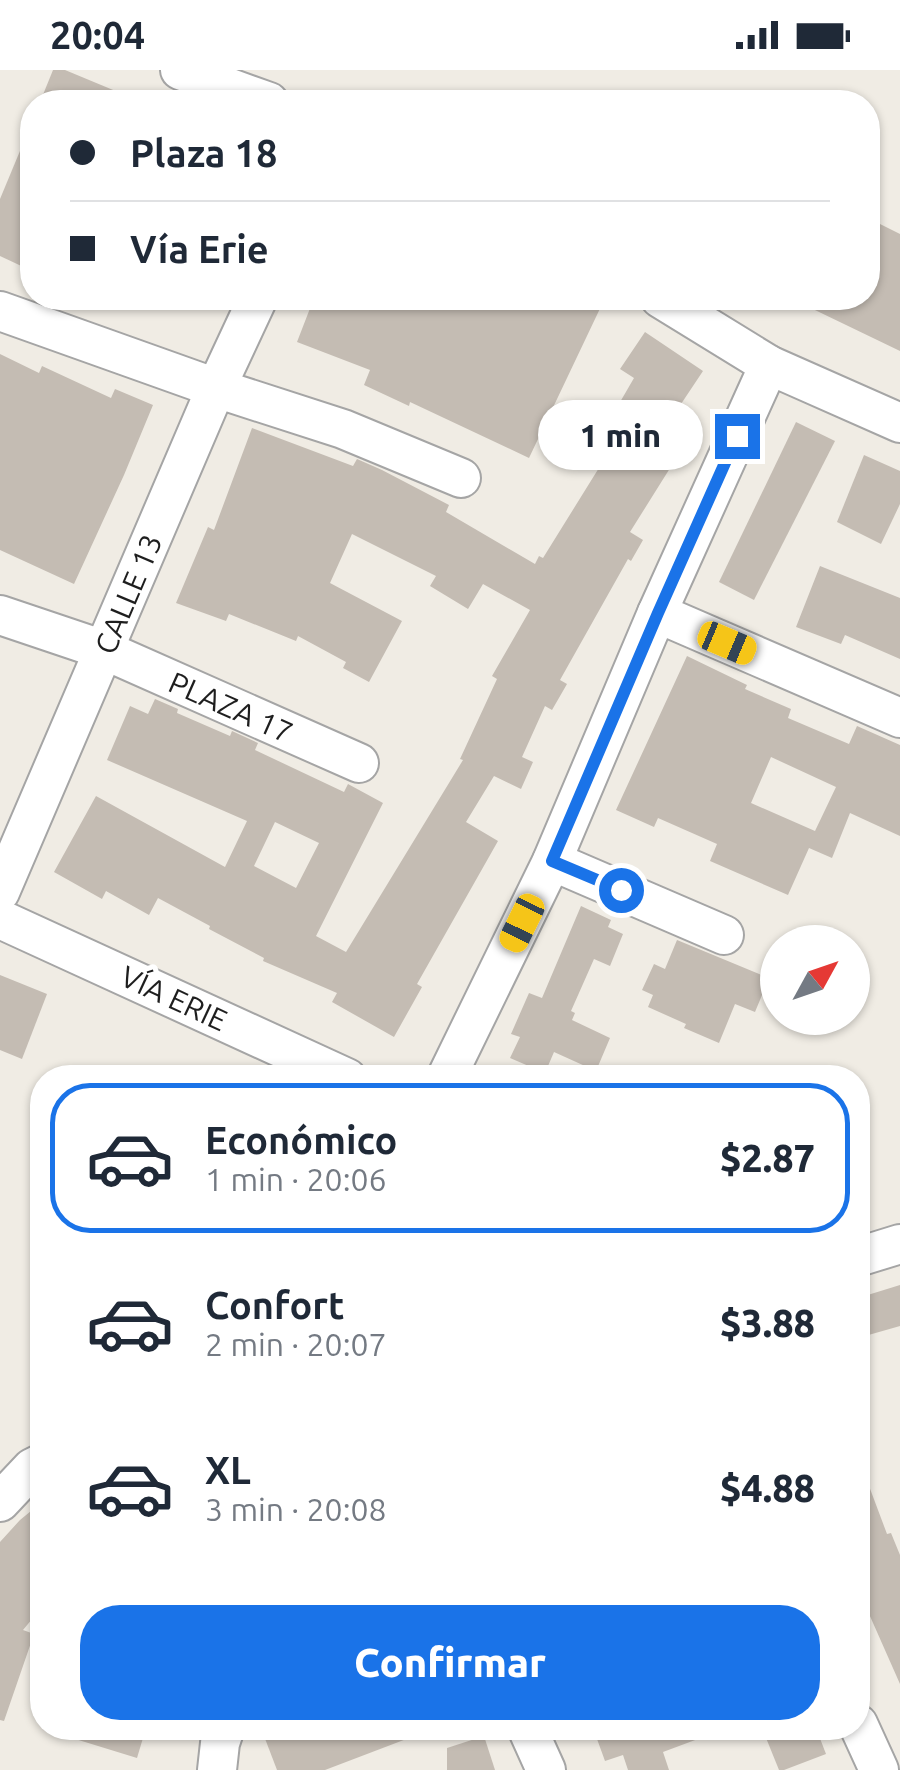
<!DOCTYPE html>
<html lang="es">
<meta charset="utf-8">
<style>
:root{--surface:#fff;--page:#f2f2f3;--text:#1f2937;--muted:#747a83;--line:#e0e1e3;--accent:#1a73e8}
body{margin:0;font-family:Ubuntu,sans-serif;background:var(--page);color:var(--text);height:100vh;display:flex;flex-direction:column;font-size:38px;white-space:nowrap}
*{box-sizing:border-box;margin:0}
p{font-size:32px;color:var(--muted)}
.icon{flex:none;width:55px;height:55px;fill:none;stroke:currentColor;stroke-width:2;stroke-linecap:round;stroke-linejoin:round}
.map{position:relative;flex:1;overflow:hidden}
.drawer{position:absolute;left:30px;top:995px;width:840px;height:675px;display:flex;flex-direction:column;background:var(--surface);border-radius:40px;box-shadow:0 2px 8px #0004}
.drawer>*{flex:none}
.banner{position:absolute;left:20px;top:20px;width:860px;height:220px;border-radius:40px;box-shadow:0 2px 8px #0004;display:grid;align-content:center;height:220px;padding:0 50px;background:var(--surface)}
.needle{width:65px;rotate:50deg}
.fabs{position:absolute;left:760px;top:855px;display:grid;gap:20px}
.fabs a{display:grid;place-items:center;width:110px;height:110px;border-radius:50%;background:var(--surface);box-shadow:0 2px 8px #0004;font-size:50px}
.end{position:absolute;width:45px;height:45px;margin:-22px;border:12px solid #1a73e8;background:#fff;box-shadow:0 0 0 5px #fff}
.from{border-radius:50%}
.bubble{position:absolute;height:70px;border-radius:35px;background:var(--surface);box-shadow:0 2px 8px #0004;font-size:32px;font-weight:800;line-height:70px;text-align:center}
.car{position:absolute;width:30px;height:60px;margin:-30px -15px;border-radius:12px;box-shadow:0 0 8px 2px #0007;background:linear-gradient(#f5c518 24%,#345 0 40%,#f5c518 0 76%,#345 0 86%,#f5c518 0)}
.banner b{display:flex;align-items:center;gap:35px;height:95px;font-size:38px}
.banner b+b{border-top:2px solid var(--line)}
.banner i{width:25px;height:25px;background:var(--text)}
ul{padding:18px 0 0;list-style:none}
li{display:flex;align-items:center;gap:30px;height:150px;margin:0 20px 15px;padding:0 30px;border:5px solid transparent;border-radius:40px}
li div{flex:1}
li b{display:block;font-size:38px}
li em{font-style:normal;font-weight:800}
li.active{border-color:var(--accent)}
li>.icon{width:90px;height:90px;stroke-width:1.5}
.button{display:flex;gap:20px;margin-top:auto;padding:20px 50px}
.button a{flex:1;height:115px;border-radius:40px;background:var(--accent);color:#fff;font-size:40px;font-weight:800;line-height:115px;text-align:center}
.status{display:flex;justify-content:space-between;align-items:center;height:70px;padding:0 50px;background:var(--surface);direction:ltr}
.status svg{height:28px;fill:currentColor}
.map>svg:first-child{display:block}
</style>
<div class="status"><b>20:04</b><svg viewBox="0 0 49 12"><path d="M0 12V9h3v3zM5 12V6h3v6zM10 12V3h3v9zM15 12V0h3v12zM26 1h20v11H26zM47 4h2v5h-2z"/></svg></div>
<div class="map">
<svg width="900" height="1700" viewBox="0 0 900 1700">
<rect width="100%" height="100%" fill="#f0ece4"/>
<g fill="#c4bcb3" fill-rule="evenodd">
<path d="M 53,0 L 65,0 L 142,32 L 40,32 Z"/>
<path d="M 32,52 L 32,201 L 0,186 L 0,129 Z"/>
<path d="M 868,148 L 900,164 L 900,281 L 790,228 L 868,228 Z"/>
<path d="M 314,228 L 605,228 L 529,388 L 410,332 L 409,336 L 364,315 L 370,300 L 297,272 Z"/>
<path d="M 645,262 L 703,301 L 655,373 L 677,387 L 630,462 L 643,470 L 631,491 L 628,489 L 560,610 L 567,614 L 552,640 L 545,636 L 522,687 L 533,692 L 521,719 L 494,706 L 466,752 L 498,771 L 417,914 L 422,917 L 394,967 L 332,932 L 337,923 L 263,891 L 264,888 L 209,859 L 210,856 L 158,828 L 149,845 L 106,821 L 102,829 L 54,802 L 96,726 L 225,797 L 247,751 L 107,690 L 130,636 L 148,644 L 155,629 L 178,639 L 177,643 L 230,666 L 232,661 L 258,673 L 255,680 L 344,722 L 348,714 L 383,733 L 316,866 L 346,882 L 463,690 L 460,689 L 497,609 L 492,606 L 530,540 L 483,514 L 468,539 L 430,516 L 436,506 L 352,464 L 330,513 L 402,551 L 369,612 L 343,598 L 346,592 L 298,566 L 296,571 L 229,544 L 226,551 L 176,533 L 208,457 L 214,460 L 252,358 L 353,396 L 357,389 L 382,400 L 449,435 L 446,442 L 535,494 L 539,486 L 543,488 L 602,393 L 571,374 L 587,349 L 605,358 L 634,308 L 620,299 ZM 275,752 L 319,773 L 296,818 L 254,796 Z"/>
<path d="M 0,284 L 39,303 L 42,296 L 111,328 L 115,319 L 153,335 L 124,405 L 74,514 L 0,480 Z"/>
<path d="M 796,352 L 835,371 L 754,530 L 719,512 Z"/>
<path d="M 864,385 L 900,401 L 900,434 L 881,474 L 837,452 Z"/>
<path d="M 820,496 L 900,528 L 900,589 L 845,565 L 841,574 L 796,557 Z"/>
<path d="M 687,586 L 747,615 L 745,619 L 791,639 L 788,648 L 849,674 L 857,656 L 900,675 L 900,766 L 850,743 L 832,788 L 809,778 L 788,825 L 710,791 L 717,774 L 658,748 L 654,757 L 616,740 ZM 771,687 L 836,717 L 815,761 L 751,733 Z"/>
<path d="M 581,836 L 611,850 L 608,857 L 623,864 L 610,896 L 594,889 L 571,941 L 575,943 L 572,950 L 610,968 L 596,1001 L 554,982 L 545,1003 L 510,988 L 520,967 L 511,964 L 529,923 L 542,928 Z"/>
<path d="M 677,870 L 769,908 L 755,942 L 735,934 L 719,973 L 684,958 L 686,954 L 648,937 L 653,925 L 642,920 L 654,894 L 665,899 Z"/>
<path d="M 0,905 L 47,924 L 22,989 L 0,980 Z"/>
<path d="M 900,1215 L 900,1256 L 858,1268 L 858,1228 Z"/>
<path d="M 858,1392 L 860,1392 L 887,1464 L 891,1463 L 900,1485 L 900,1614 L 858,1519 Z"/>
<path d="M 42,1432 L 42,1537 L 23,1560 L 34,1564 L 4,1651 L 0,1650 L 0,1472 L 20,1450 Z"/>
<path d="M 60,1658 L 146,1658 L 137,1688 L 59,1664 Z"/>
<path d="M 287,1658 L 429,1658 L 430,1660 L 325,1700 L 277,1700 L 264,1666 Z"/>
<path d="M 593,1658 L 721,1658 L 722,1660 L 663,1682 L 669,1700 L 628,1700 L 623,1685 L 605,1691 Z"/>
<path d="M 762,1658 L 816,1658 L 826,1684 L 784,1700 L 779,1700 Z"/>
<path d="M 484,1666 L 495,1700 L 447,1700 L 447,1678 Z"/>
</g>
<g fill="none" stroke-linecap="round" stroke-linejoin="round">
<g stroke="#a5a5a5" stroke-width="42">
<g id="street">
<path d="M 180,0 L 269,32"/>
<path d="M 660,228 L 769,295 L 900,353"/>
<path d="M 0,241 L 216,318 L 343,359 L 461,408"/>
<path d="M 657,543 L 900,648"/>
<path d="M 0,545 L 104,580 L 359,693"/>
<path d="M 552,791 L 724,865"/>
<path d="M 0,822 L 216,318 L 258,228"/>
<path d="M 0,849 L 347,1008"/>
<path d="M 446,1008 L 552,791 L 657,543 L 769,295"/>
<path d="M 858,1187 L 900,1174"/>
<path d="M 0,1432 L 32,1398 L 42,1393"/>
<path d="M 858,1654 L 879,1700"/>
<path d="M 527,1658 L 546,1700"/>
<path d="M 217,1700 L 220,1673 L 225,1658"/>
</g>
</g>
<use href="#street" stroke="#fff" stroke-width="38"/>
</g>
<g fill="none" stroke-linecap="round" stroke-linejoin="round">
<path stroke="#1a73e8" stroke-width="12" d="M 621,820 L 552,791 L 658,543 L 737,366"/>
</g>
<g text-anchor="middle" dominant-baseline="central" stroke-width="10" stroke-linejoin="round" paint-order="stroke">
<g font-size="30" fill="#1e1e1e" stroke="#fff">
<text transform="translate(128 524) rotate(-67)">CALLE 13</text>
<text transform="translate(231 637) rotate(24)">PLAZA 17</text>
<text transform="translate(174 928) rotate(25)">VÍA ERIE</text>
</g>
</g>
</svg>
<div class="fabs">
<a><svg class="needle" viewBox="-14 -14 28 28"><path d="M0-13l5 13h-10z" fill="#e53935"/><path d="M0 13l5-13h-10z" fill="#747a83"/></svg></a>
</div>
<i class="end from" style="left:621px;top:820px"></i>
<i class="end" style="left:737px;top:366px"></i>
<div class="bubble" style="left:538px;top:330px;width:165px">1 min</div>
<i class="car" style="left:727px;top:573px;rotate:113deg"></i>
<i class="car" style="left:522px;top:853px;rotate:206deg"></i>
<div class="banner">
<b><i class="from"></i>Plaza 18</b>
<b><i></i>Vía Erie</b>
</div>
<section class="drawer">
<ul>
<li class="active"><svg class="icon" aria-label="car" viewBox="0 0 24 24"><path d="M5 17H2v-5l4-1 3-4h7l3 4 3 1v5h-3M9 17h6M6 11h13"/><circle cx="7" cy="17" r="2"/><circle cx="17" cy="17" r="2"/></svg><div><b>Económico</b><p>1 min · 20:06</p></div><em>$2.87</em></li>
<li><svg class="icon" aria-label="car" viewBox="0 0 24 24"><path d="M5 17H2v-5l4-1 3-4h7l3 4 3 1v5h-3M9 17h6M6 11h13"/><circle cx="7" cy="17" r="2"/><circle cx="17" cy="17" r="2"/></svg><div><b>Confort</b><p>2 min · 20:07</p></div><em>$3.88</em></li>
<li><svg class="icon" aria-label="car" viewBox="0 0 24 24"><path d="M5 17H2v-5l4-1 3-4h7l3 4 3 1v5h-3M9 17h6M6 11h13"/><circle cx="7" cy="17" r="2"/><circle cx="17" cy="17" r="2"/></svg><div><b>XL</b><p>3 min · 20:08</p></div><em>$4.88</em></li>
</ul>
<div class="button"><a>Confirmar</a></div>
</section>
</div>
